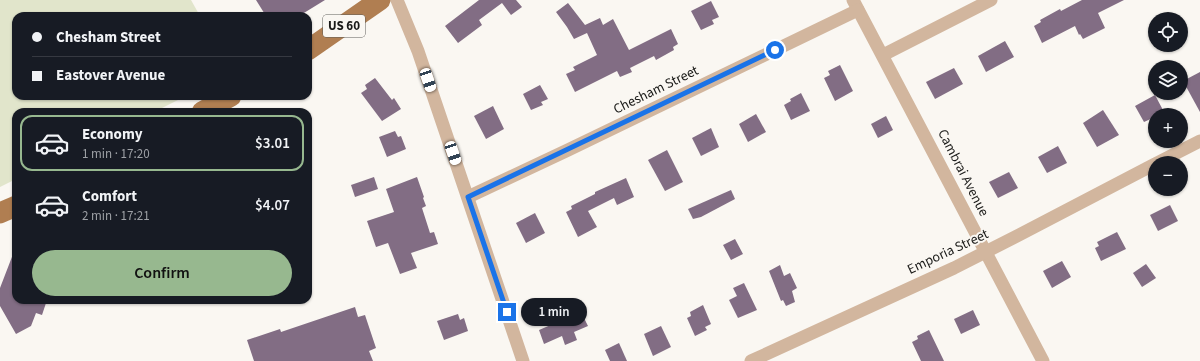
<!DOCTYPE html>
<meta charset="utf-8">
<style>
:root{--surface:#171b24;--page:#20242c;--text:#f1f3f6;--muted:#9ea1a6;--line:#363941;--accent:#97b88f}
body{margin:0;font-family:"Source Sans 3",sans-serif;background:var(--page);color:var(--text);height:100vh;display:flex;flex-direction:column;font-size:15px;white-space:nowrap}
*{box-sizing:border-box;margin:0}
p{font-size:13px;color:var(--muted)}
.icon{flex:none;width:22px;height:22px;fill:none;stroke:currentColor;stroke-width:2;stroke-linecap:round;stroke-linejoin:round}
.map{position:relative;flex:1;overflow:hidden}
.sheet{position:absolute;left:12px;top:108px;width:300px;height:196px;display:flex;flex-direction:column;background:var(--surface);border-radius:12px;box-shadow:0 1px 3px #0004}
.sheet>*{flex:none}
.hud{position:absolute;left:12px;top:12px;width:300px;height:88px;border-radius:12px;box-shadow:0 1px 3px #0004;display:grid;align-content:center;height:88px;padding:0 20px;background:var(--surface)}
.tools{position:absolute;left:1148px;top:12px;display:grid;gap:8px}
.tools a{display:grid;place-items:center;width:40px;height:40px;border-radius:50%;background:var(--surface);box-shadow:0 1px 3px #0004;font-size:20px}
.end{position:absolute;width:18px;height:18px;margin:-9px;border:5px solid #1a73e8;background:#fff;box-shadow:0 0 0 2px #fff}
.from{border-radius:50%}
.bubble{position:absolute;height:28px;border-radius:14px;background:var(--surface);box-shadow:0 1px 3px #0004;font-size:13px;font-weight:600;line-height:28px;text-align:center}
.car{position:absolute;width:12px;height:24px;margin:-12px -6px;border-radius:5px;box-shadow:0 0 3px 1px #0007;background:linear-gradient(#fff 24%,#345 0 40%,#fff 0 76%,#345 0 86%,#fff 0)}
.hud b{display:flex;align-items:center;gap:14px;height:38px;font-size:15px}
.hud b+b{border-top:1px solid var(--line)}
.hud i{width:10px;height:10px;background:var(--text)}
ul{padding:7px 0 0;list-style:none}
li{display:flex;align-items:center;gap:12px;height:56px;margin:0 8px 6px;padding:0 12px;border:2px solid transparent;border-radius:12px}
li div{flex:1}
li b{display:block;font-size:15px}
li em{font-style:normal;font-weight:600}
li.selected{border-color:var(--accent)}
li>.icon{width:36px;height:36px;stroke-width:1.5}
.action{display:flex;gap:8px;margin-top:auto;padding:8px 20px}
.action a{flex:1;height:46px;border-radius:24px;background:var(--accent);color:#111;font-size:16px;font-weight:600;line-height:46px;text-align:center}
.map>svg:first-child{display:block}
</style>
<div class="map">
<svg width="1200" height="361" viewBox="0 0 1200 361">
<rect width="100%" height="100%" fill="#faf7f2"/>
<path fill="#e1e5cb" d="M 0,0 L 191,0 L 200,16 L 16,16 L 16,96 L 186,96 L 154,112 L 16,112 L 16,179 L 0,187 Z"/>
<g fill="#826d84">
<path d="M 256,0 L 325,0 L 299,16 L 266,16 Z"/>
<path d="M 479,0 L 516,0 L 522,7 L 511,15 L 502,3 L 479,20 L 482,25 L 458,43 L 445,26 Z"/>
<path d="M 1082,0 L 1124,0 L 1098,13 L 1105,28 L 1083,39 L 1080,34 L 1079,35 L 1075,26 L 1042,43 L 1034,26 L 1041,22 L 1040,20 L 1060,9 L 1061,11 Z"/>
<path d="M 711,1 L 719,17 L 712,20 L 714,24 L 701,30 L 691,11 Z"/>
<path d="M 568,3 L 585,25 L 600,18 L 603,25 L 613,19 L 629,50 L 671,29 L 678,44 L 673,47 L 674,50 L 656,60 L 654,56 L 630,68 L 632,72 L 620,77 L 617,71 L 575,92 L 566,74 L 575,70 L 573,67 L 597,55 L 587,33 L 574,39 L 567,27 L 556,12 Z"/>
<path d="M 1005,41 L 1014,57 L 986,72 L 978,56 Z"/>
<path d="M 840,65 L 853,91 L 835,101 L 824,78 L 830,75 L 828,71 Z"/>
<path d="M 954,68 L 963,84 L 935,99 L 926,82 Z"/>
<path d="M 1200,72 L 1200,112 L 1183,81 Z"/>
<path d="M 375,78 L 392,100 L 394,98 L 401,109 L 382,121 L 361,93 L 367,89 L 365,85 Z"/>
<path d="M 540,85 L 548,99 L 541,102 L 543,105 L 531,110 L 523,94 Z"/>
<path d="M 801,93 L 810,111 L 791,120 L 784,105 L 791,101 L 790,99 Z"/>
<path d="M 1155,95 L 1164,112 L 1155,115 L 1155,117 L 1144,122 L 1135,106 Z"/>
<path d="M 493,106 L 504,129 L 486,139 L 474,116 Z"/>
<path d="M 1103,110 L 1119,135 L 1097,147 L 1083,123 Z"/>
<path d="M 756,114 L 766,132 L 748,142 L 739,124 Z"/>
<path d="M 886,116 L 893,130 L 878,138 L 871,124 Z"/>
<path d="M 711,128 L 719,147 L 701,156 L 692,138 Z"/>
<path d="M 395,131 L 398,137 L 401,136 L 406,149 L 387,157 L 379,137 Z"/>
<path d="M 1058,146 L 1067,163 L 1047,173 L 1038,157 Z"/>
<path d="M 667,150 L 683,182 L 665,191 L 648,160 Z"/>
<path d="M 1009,172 L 1018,188 L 998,198 L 989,182 Z"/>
<path d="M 374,177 L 378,189 L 355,197 L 351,185 Z"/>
<path d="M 417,177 L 424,197 L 423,198 L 426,206 L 422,208 L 430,233 L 434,232 L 438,244 L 411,253 L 417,268 L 400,274 L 388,243 L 376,247 L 367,221 L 394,212 L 386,189 Z"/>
<path d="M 626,178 L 634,197 L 617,205 L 614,198 L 588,211 L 597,227 L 578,237 L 566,212 L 572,209 L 571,206 L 595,194 L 595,192 Z"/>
<path d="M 731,190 L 735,199 L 701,217 L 693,219 L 688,209 Z"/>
<path d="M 1170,205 L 1178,221 L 1158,231 L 1150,215 Z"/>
<path d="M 535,213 L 545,233 L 526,243 L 516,223 Z"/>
<path d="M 1117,232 L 1126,249 L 1101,261 L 1095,248 L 1099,246 L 1097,242 Z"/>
<path d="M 735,239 L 743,254 L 731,260 L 723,245 Z"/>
<path d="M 15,249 L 16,249 L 16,300 L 47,300 L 42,315 L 36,313 L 31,326 L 16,334 L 0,306 L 0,288 Z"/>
<path d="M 1062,261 L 1071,277 L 1052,288 L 1043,271 Z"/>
<path d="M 1146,264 L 1156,278 L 1142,287 L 1133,273 Z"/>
<path d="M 780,265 L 784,276 L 790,273 L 797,288 L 792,291 L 795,302 L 786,306 L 783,300 L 781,301 L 769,271 Z"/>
<path d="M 744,283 L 757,310 L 738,318 L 729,300 L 737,296 L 733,288 Z"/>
<path d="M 703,305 L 711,324 L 705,327 L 707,330 L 695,336 L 687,318 L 691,316 L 690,312 Z"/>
<path d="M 355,307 L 358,317 L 365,315 L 376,348 L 369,351 L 373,361 L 254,361 L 247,340 L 280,329 L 281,332 Z"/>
<path d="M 973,310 L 980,325 L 961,334 L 954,319 Z"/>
<path d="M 581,312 L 588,326 L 574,332 L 577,340 L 565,345 L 562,336 L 544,344 L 539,330 Z"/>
<path d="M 458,314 L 460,320 L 464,318 L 468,331 L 444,340 L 437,321 Z"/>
<path d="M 661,326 L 671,347 L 653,356 L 644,334 Z"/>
<path d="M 929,330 L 944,361 L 921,361 L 912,342 L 918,339 L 917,336 Z"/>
<path d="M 619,343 L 627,361 L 610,361 L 605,350 Z"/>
</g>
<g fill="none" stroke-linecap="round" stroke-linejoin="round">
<g stroke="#d2b69e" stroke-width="13">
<path d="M 397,0 L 418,51 L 523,361"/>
<path d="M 853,0 L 1043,361"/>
<path d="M 883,55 L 991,0"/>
<path d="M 1157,163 L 1200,141"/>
<path d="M 468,197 L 568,150 L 858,10"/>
<path d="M 751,361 L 954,268 L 1017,236 L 1155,164"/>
</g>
<g stroke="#b07e51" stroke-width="21">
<path d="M 308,50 L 380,0"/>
<path d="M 202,112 L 231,96"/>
<path d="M 0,213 L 16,206"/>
</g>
</g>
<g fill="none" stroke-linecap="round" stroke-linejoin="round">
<path stroke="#1a73e8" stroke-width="5" d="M 507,312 L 468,197 L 775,50"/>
</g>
<g text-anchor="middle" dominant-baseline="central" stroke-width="4" stroke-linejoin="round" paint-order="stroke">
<rect fill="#faf7f2" stroke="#5d5c59" stroke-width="1" x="323" y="15" width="42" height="22" rx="3"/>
<g font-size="13" font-weight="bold" fill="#1a1a18">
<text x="344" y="26">US 60</text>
</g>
<g font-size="14" fill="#1a1a18" stroke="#faf7f2">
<text transform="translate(656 90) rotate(-26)">Chesham Street</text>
<text transform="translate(963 173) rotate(63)">Cambrai Avenue</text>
<text transform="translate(948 252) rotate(-25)">Emporia Street</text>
</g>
</g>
</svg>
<div class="tools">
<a><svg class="icon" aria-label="locate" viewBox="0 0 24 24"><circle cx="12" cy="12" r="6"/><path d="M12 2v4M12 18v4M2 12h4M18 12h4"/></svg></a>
<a><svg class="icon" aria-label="layers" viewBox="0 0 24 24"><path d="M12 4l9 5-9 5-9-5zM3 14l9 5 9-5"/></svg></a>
<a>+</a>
<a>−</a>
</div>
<i class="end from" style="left:775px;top:50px"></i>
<i class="end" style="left:507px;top:312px"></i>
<div class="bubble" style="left:521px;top:298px;width:66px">1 min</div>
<i class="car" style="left:428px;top:80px;rotate:161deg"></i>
<i class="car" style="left:453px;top:153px;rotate:161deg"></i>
<div class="hud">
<b><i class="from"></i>Chesham Street</b>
<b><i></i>Eastover Avenue</b>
</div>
<section class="sheet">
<ul>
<li class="selected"><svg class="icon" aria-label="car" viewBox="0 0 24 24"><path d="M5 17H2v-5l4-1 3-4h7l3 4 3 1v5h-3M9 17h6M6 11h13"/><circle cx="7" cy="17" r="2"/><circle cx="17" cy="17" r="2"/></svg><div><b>Economy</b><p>1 min · 17:20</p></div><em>$3.01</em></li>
<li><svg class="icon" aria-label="car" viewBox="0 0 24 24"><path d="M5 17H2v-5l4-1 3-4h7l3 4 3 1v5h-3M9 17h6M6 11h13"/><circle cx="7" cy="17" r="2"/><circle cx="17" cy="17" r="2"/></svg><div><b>Comfort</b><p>2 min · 17:21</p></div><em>$4.07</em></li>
</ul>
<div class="action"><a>Confirm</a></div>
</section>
</div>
